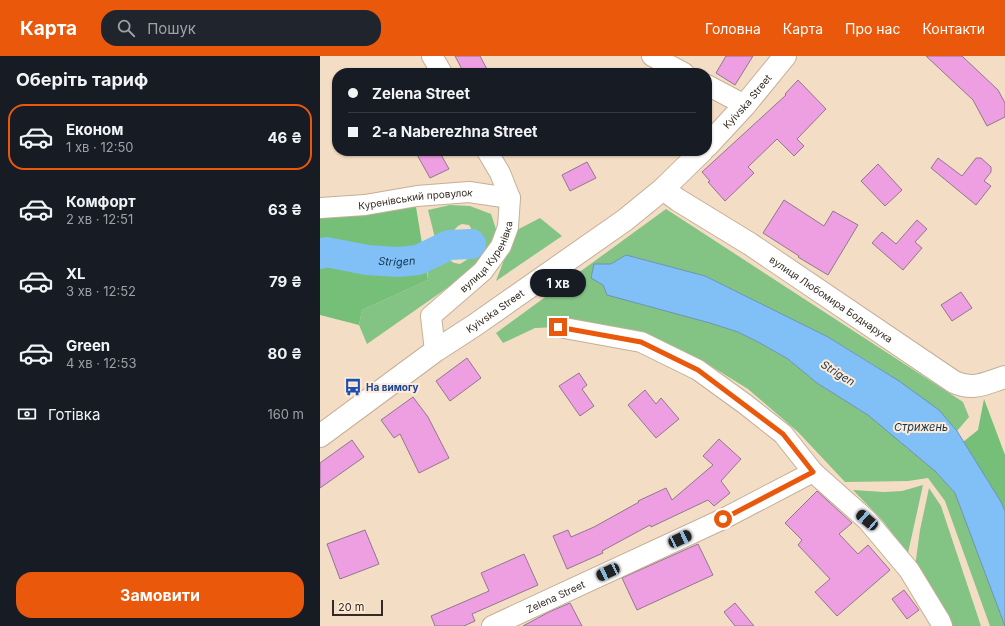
<!DOCTYPE html>
<html lang="uk">
<meta charset="utf-8">
<style>
:root{--surface:#171b24;--page:#20242c;--text:#f1f3f6;--muted:#9ea1a6;--line:#363941;--accent:#ea580c}
body{margin:0;font-family:Inter,sans-serif;background:var(--page);color:var(--text);height:100vh;display:flex;flex-direction:column;font-size:15px;white-space:nowrap}
*{box-sizing:border-box;margin:0}
p{font-size:13px;color:var(--muted)}
.icon{flex:none;width:22px;height:22px;fill:none;stroke:currentColor;stroke-width:2;stroke-linecap:round;stroke-linejoin:round}
.map{position:relative;flex:1;overflow:hidden}
.sheet{display:flex;flex-direction:column;background:var(--surface);width:320px}
.sheet>*{flex:none}
.top-card{position:absolute;left:12px;top:12px;width:380px;height:88px;border-radius:16px;box-shadow:0 1px 3px #0004;display:grid;align-content:center;height:88px;padding:0 16px;background:var(--surface)}
.scale{position:absolute;left:12px;bottom:10px;width:51px;box-sizing:border-box;padding-left:4px;border:2px solid #342c22;border-top:0;font-size:11px;line-height:14px;white-space:nowrap;color:#342c22;-webkit-text-stroke:3px #fdebd8;paint-order:stroke}
.end{position:absolute;width:18px;height:18px;margin:-9px;border:5px solid #ea580c;background:#fff;box-shadow:0 0 0 2px #fff}
.from{border-radius:50%}
.bubble{position:absolute;height:28px;border-radius:14px;background:var(--surface);box-shadow:0 1px 3px #0004;font-size:13px;font-weight:700;line-height:28px;text-align:center}
.car{position:absolute;width:12px;height:24px;margin:-12px -6px;border-radius:5px;box-shadow:0 0 3px 1px #0007;background:linear-gradient(#222 24%,#8ab4d8 0 40%,#222 0 76%,#8ab4d8 0 86%,#222 0)}
.top-card b{display:flex;align-items:center;gap:14px;height:38px;font-size:15px}
.top-card b+b{border-top:1px solid var(--line)}
.top-card i{width:10px;height:10px;background:var(--text)}
ul{padding:0;list-style:none}
li{display:flex;align-items:center;gap:12px;height:66px;margin:0 8px 6px;padding:0 8px;border:2px solid transparent;border-radius:16px}
li div{flex:1}
li b{display:block;font-size:15px}
li em{font-style:normal;font-weight:700}
li.active{border-color:var(--accent)}
li>.icon{width:36px;height:36px;stroke-width:1.5}
h2{padding:0 16px;font-size:18px;line-height:48px}
.pay{display:flex;align-items:center;gap:10px;height:44px;padding:0 16px;font-size:15px}
.pay p{margin-inline-start:auto}
.button{display:flex;gap:8px;margin-top:auto;padding:8px 16px}
.button a{flex:1;height:46px;border-radius:16px;background:var(--accent);color:#fff;font-size:16px;font-weight:700;line-height:46px;text-align:center}
header{display:flex;align-items:center;gap:24px;box-sizing:border-box;height:56px;padding:0 20px;background:var(--accent);color:#fff}
header strong{font-size:19px}
nav{display:flex;gap:22px;margin-inline-start:auto;font-size:14px}
.search{width:280px;height:36px;background:var(--page);display:flex;align-items:center;gap:10px;box-sizing:border-box;padding:0 14px;border-radius:16px;color:var(--muted);font-size:15px}
main{display:flex;flex:1;min-height:0}
.map>svg:first-child{display:block}
</style>
<header>
<strong>Карта</strong>
<div class="search"><svg class="icon" aria-label="search" viewBox="0 0 24 24"><circle cx="10" cy="10" r="6"/><path d="M15 15l6 6"/></svg>Пошук</div>
<nav><a>Головна</a><a>Карта</a><a>Про нас</a><a>Контакти</a></nav>
</header>
<main>
<section class="sheet">
<h2>Оберіть тариф</h2>
<ul>
<li class="active"><svg class="icon" aria-label="car" viewBox="0 0 24 24"><path d="M5 17H2v-5l4-1 3-4h7l3 4 3 1v5h-3M9 17h6M6 11h13"/><circle cx="7" cy="17" r="2"/><circle cx="17" cy="17" r="2"/></svg><div><b>Економ</b><p>1 хв · 12:50</p></div><em>46 ₴</em></li>
<li><svg class="icon" aria-label="car" viewBox="0 0 24 24"><path d="M5 17H2v-5l4-1 3-4h7l3 4 3 1v5h-3M9 17h6M6 11h13"/><circle cx="7" cy="17" r="2"/><circle cx="17" cy="17" r="2"/></svg><div><b>Комфорт</b><p>2 хв · 12:51</p></div><em>63 ₴</em></li>
<li><svg class="icon" aria-label="car" viewBox="0 0 24 24"><path d="M5 17H2v-5l4-1 3-4h7l3 4 3 1v5h-3M9 17h6M6 11h13"/><circle cx="7" cy="17" r="2"/><circle cx="17" cy="17" r="2"/></svg><div><b>XL</b><p>3 хв · 12:52</p></div><em>79 ₴</em></li>
<li><svg class="icon" aria-label="car" viewBox="0 0 24 24"><path d="M5 17H2v-5l4-1 3-4h7l3 4 3 1v5h-3M9 17h6M6 11h13"/><circle cx="7" cy="17" r="2"/><circle cx="17" cy="17" r="2"/></svg><div><b>Green</b><p>4 хв · 12:53</p></div><em>80 ₴</em></li>
</ul>
<div class="pay"><svg class="icon" aria-label="cash" viewBox="0 0 24 24"><path d="M3 7h18v10H3z"/><circle cx="12" cy="12" r="2"/></svg>Готівка<p>160 m</p></div>
<div class="button"><a>Замовити</a></div>
</section>
<div class="map">
<svg width="685" height="570" viewBox="0 0 685 570">
<rect width="100%" height="100%" fill="#f4ddc5"/>
<g fill="#83c384">
<path d="M 130,149 L 150,150 L 171,158 L 179,182 L 167,204 L 47,288 L 39,269 L 42,254 L 108,224 L 106,200 L 127,195 C 128,204 131,207 140,208 L 148,203 C 150,193 157,179 149,169 L 142,168 C 134,171 133,177 130,184 L 116,186 L 108,154 Z"/>
<path d="M 346,153 L 643,346 L 649,361 L 637,375 L 619,354 L 554,309 L 508,281 L 385,220 L 306,199 L 291,208 L 274,209 L 271,222 L 319,247 L 390,267 L 418,276 L 440,287 L 468,303 L 497,327 L 548,359 L 615,415 L 635,437 L 685,570 L 670,570 L 625,445 L 608,422 L 588,425 L 525,426 L 478,376 L 428,333 L 381,304 L 321,286 L 239,271 L 215,272 L 183,287 L 176,277 Z"/>
<path d="M 220,162 L 242,180 L 176,225 L 195,175 Z"/>
<path d="M 603,429 L 588,497 L 562,464 L 533,434 L 564,436 L 582,435 Z"/>
<path d="M 609,432 L 621,450 L 661,570 L 628,570 L 595,511 L 600,474 Z"/>
</g>
<g fill="#75bf78">
<path d="M 85,151 L 96,151 L 108,224 L 42,254 L 39,269 L 0,259 L 0,156 Z"/>
<path d="M 664,343 L 685,399 L 685,455 L 681,446 L 643,386 L 658,374 Z"/>
</g>
<path fill="#81c0f6" stroke="#6a94b6" d="M 306,199 L 385,220 L 508,281 L 579,325 L 619,354 L 637,375 L 681,446 L 685,455 L 685,570 L 635,437 L 615,415 L 548,359 L 497,327 L 468,303 L 440,287 L 418,276 L 390,267 L 287,239 L 283,229 L 271,222 L 274,208 L 291,208 Z"/>
<g fill="none" stroke-linecap="round" stroke-linejoin="round">
<path stroke="#81c0f6" stroke-width="30" id="s1" d="M 0,198 L 6,196 L 47,204 L 78,206 L 98,204 L 129,189 L 151,188"/>
</g>
<g fill="#ee9fe1" stroke="#90788b">
<path d="M 135,0 L 160,0 L 169,17 L 144,17 Z"/>
<path d="M 406,0 L 433,0 L 415,29 L 396,17 Z"/>
<path d="M 606,0 L 642,0 L 678,34 L 685,47 L 685,61 L 667,70 L 653,44 Z"/>
<path d="M 478,24 L 506,53 L 477,83 L 484,90 L 474,100 L 457,83 L 428,111 L 434,117 L 405,145 L 388,126 L 390,125 L 382,116 L 466,39 L 465,38 Z"/>
<path d="M 95,95 L 119,95 L 129,113 L 110,122 Z"/>
<path d="M 618,102 L 642,120 L 656,102 L 661,102 L 671,111 L 671,116 L 664,125 L 671,130 L 656,149 L 611,112 Z"/>
<path d="M 267,106 L 276,122 L 250,135 L 242,119 Z"/>
<path d="M 558,108 L 582,134 L 565,150 L 541,125 Z"/>
<path d="M 464,144 L 504,170 L 513,155 L 538,169 L 508,219 L 478,201 L 479,200 L 443,177 Z"/>
<path d="M 597,164 L 607,173 L 595,186 L 602,192 L 583,214 L 552,187 L 562,176 L 576,188 Z"/>
<path d="M 641,236 L 652,252 L 632,265 L 621,249 Z"/>
<path d="M 147,302 L 161,322 L 130,345 L 116,325 Z"/>
<path d="M 259,317 L 267,329 L 262,333 L 274,350 L 260,360 L 239,330 Z"/>
<path d="M 325,334 L 336,348 L 341,342 L 359,363 L 336,382 L 308,349 Z"/>
<path d="M 93,341 L 108,361 L 129,402 L 99,417 L 80,378 L 74,382 L 61,364 Z"/>
<path d="M 399,383 L 421,403 L 401,425 L 410,437 L 394,450 L 388,444 L 331,471 L 330,469 L 282,495 L 283,497 L 247,513 L 233,480 L 248,474 L 251,481 L 274,471 L 319,446 L 318,445 L 346,432 L 352,444 L 393,409 L 383,400 Z"/>
<path d="M 32,384 L 44,401 L 0,432 L 0,407 Z"/>
<path d="M 497,435 L 532,467 L 519,478 L 538,498 L 548,489 L 570,514 L 517,560 L 495,536 L 510,523 L 478,489 L 482,484 L 465,467 Z"/>
<path d="M 45,474 L 59,508 L 20,523 L 7,488 Z"/>
<path d="M 378,488 L 393,519 L 317,554 L 302,522 Z"/>
<path d="M 204,498 L 218,529 L 152,558 L 155,565 L 144,570 L 115,570 L 111,560 L 169,535 L 161,517 Z"/>
<path d="M 584,534 L 599,554 L 587,563 L 572,543 Z"/>
<path d="M 250,547 L 262,570 L 203,570 L 229,556 Z"/>
<path d="M 415,547 L 434,570 L 415,570 L 404,556 Z"/>
</g>
<g fill="none" stroke-linecap="round" stroke-linejoin="round">
<g stroke="#c5af98" stroke-width="22">
<g id="street">
<path d="M 112,0 L 122,17"/>
<path d="M 332,0 L 364,17"/>
<path d="M 387,29 L 425,49"/>
<path id="s2" d="M 0,152 L 45,149 L 97,140 L 149,136 L 190,142"/>
<path d="M 239,271 L 321,286 L 378,314 L 425,348 L 463,378 L 493,416 L 547,464 L 589,514 L 620,565 L 622,570"/>
<path id="s3" d="M 115,295 L 111,260 L 163,215 L 181,190 L 188,171 L 190,142 L 180,117 L 167,95"/>
<path id="s4" d="M 172,570 L 403,463 L 493,416"/>
</g>
</g>
<g stroke="#c5af98" stroke-width="24">
<g id="secondary">
<path id="s5" d="M 387,90 L 425,49 L 465,0"/>
<path id="s6" d="M 343,133 L 358,144 L 430,188 L 634,326 C 654,335 665,327 685,321"/>
<path id="s7" d="M 0,380 L 115,295 L 155,269 L 305,164 L 343,133 L 382,95"/>
</g>
</g>
<use href="#street" stroke="#fff" stroke-width="20"/>
<use href="#secondary" stroke="#fff" stroke-width="22"/>
</g>
<g fill="none" stroke-linecap="round" stroke-linejoin="round">
<path stroke="#ea580c" stroke-width="5" d="M 238,271 L 321,286 L 378,314 L 463,378 L 493,416 L 403,463"/>
</g>
<defs>
<g id="bus-bare" transform="scale(1.38)"><path d="M-5-6H5V4H4V6H2V4H-2V6H-4V4H-5ZM-3.5-4V0h7V-4ZM-3.5 1.2v1.5H-2V1.2ZM2 1.2v1.5H3.5V1.2Z" fill="#1a4fb4" stroke="#fdebd8" stroke-width="2.5" paint-order="stroke"/></g>
</defs>
<g fill-rule="evenodd">
<use href="#bus-bare" x="33" y="331"/>
</g>
<g text-anchor="middle" dominant-baseline="central" stroke-width="4" stroke-linejoin="round" paint-order="stroke">
<g font-size="10" fill="#342c22" stroke="#fdebd8">
<text stroke="none"><textPath href="#s5" startOffset="60">Kyivska Street</textPath></text>
<text stroke="none"><textPath href="#s2" startOffset="96">Куренівський провулок</textPath></text>
<text stroke="none"><textPath href="#s3" startOffset="118">вулиця Куренівка</textPath></text>
<text stroke="none"><textPath href="#s6" startOffset="201">вулиця Любомира Боднарука</textPath></text>
<text stroke="none"><textPath href="#s7" startOffset="215">Kyivska Street</textPath></text>
<text stroke="none"><textPath href="#s4" startOffset="70">Zelena Street</textPath></text>
</g>
<g font-size="10" font-weight="bold" fill="#164399" stroke="#fdebd8" text-anchor="start">
<text x="46" y="331">На вимогу</text>
</g>
<g font-size="11" font-style="italic" fill="#12344f" stroke="#fdebd8">
<text stroke="none"><textPath href="#s1" startOffset="78">Strigen</textPath></text>
<text transform="translate(518 317) rotate(32)">Strigen</text>
<text x="601" y="371">Стрижень</text>
</g>
</g>
</svg>
<div class="scale">20 m</div>
<i class="end from" style="left:403px;top:463px"></i>
<i class="end" style="left:238px;top:271px"></i>
<div class="bubble" style="left:210px;top:213px;width:56px">1 хв</div>
<i class="car" style="left:547px;top:464px;rotate:311deg"></i>
<i class="car" style="left:360px;top:483px;rotate:65deg"></i>
<i class="car" style="left:288px;top:516px;rotate:245deg"></i>
<div class="top-card">
<b><i class="from"></i>Zelena Street</b>
<b><i></i>2-a Naberezhna Street</b>
</div>
</div>
</main>
